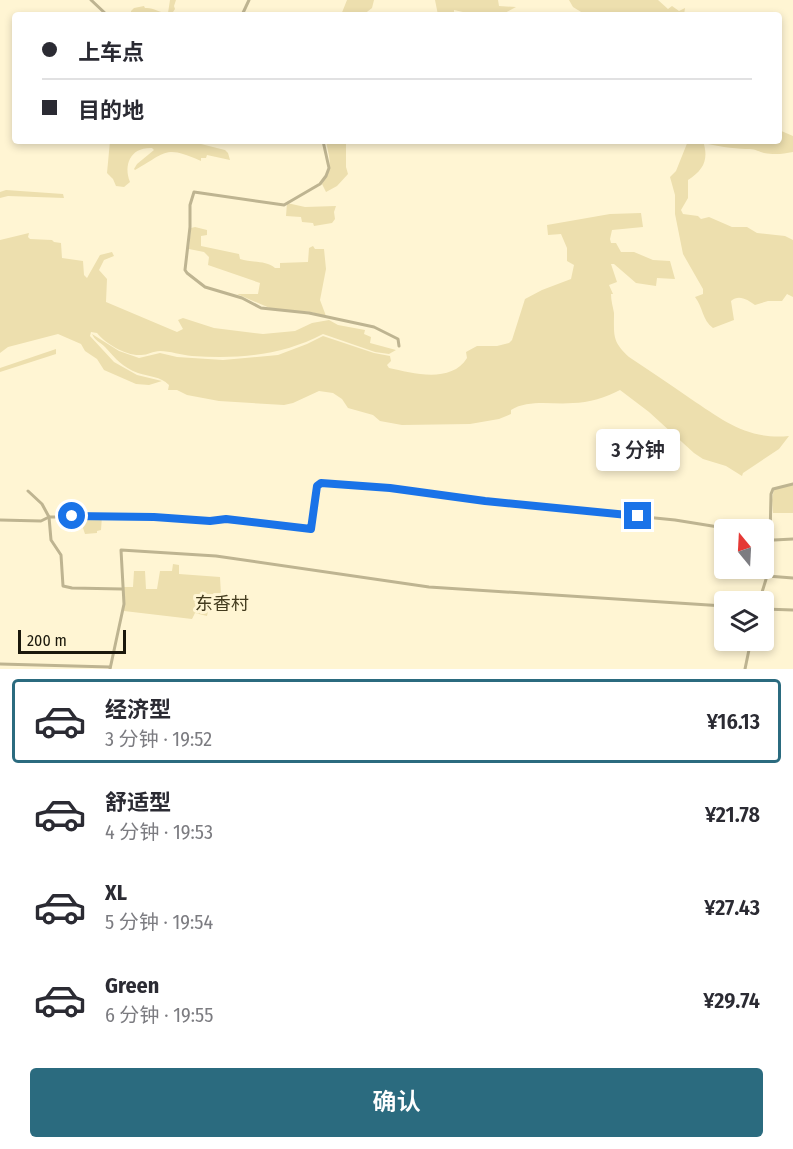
<!DOCTYPE html>
<html lang="zh">
<meta charset="utf-8">
<style>
:root{--surface:#fff;--page:#f2f2f3;--text:#2b2b33;--muted:#7c7c81;--line:#e1e1e2;--accent:#2b6b7f}
body{margin:0;font-family:"Fira Sans Condensed","Noto Sans SC",sans-serif;background:var(--page);color:var(--text);height:100vh;display:flex;flex-direction:column;font-size:22px;white-space:nowrap}
*{box-sizing:border-box;margin:0}
p{font-size:20px;color:var(--muted)}
.icon{flex:none;width:33px;height:33px;fill:none;stroke:currentColor;stroke-width:2;stroke-linecap:round;stroke-linejoin:round}
.map{position:relative;height:669px;overflow:hidden}
.sheet{display:flex;flex-direction:column;background:var(--surface);flex:1}
.sheet>*{flex:none}
.hud{position:absolute;left:12px;top:12px;width:770px;height:132px;border-radius:6px;box-shadow:0 3px 9px #0003;display:grid;align-content:center;height:132px;padding:0 30px;background:var(--surface)}
.needle{width:39px;rotate:342deg}
.fabs{position:absolute;left:714px;top:519px;display:grid;gap:12px}
.fabs a{display:grid;place-items:center;width:60px;height:60px;border-radius:6px;background:var(--surface);box-shadow:0 3px 9px #0003;font-size:30px}
.scale{position:absolute;left:18px;bottom:15px;width:108px;box-sizing:border-box;padding-left:6px;border:3px solid #1b180c;border-top:0;font-size:16px;line-height:21px;white-space:nowrap;color:#1b180c;-webkit-text-stroke:4px #fff5d3;paint-order:stroke}
.end{position:absolute;width:27px;height:27px;margin:-14px;border:8px solid #1a73e8;background:#fff;box-shadow:0 0 0 3px #fff}
.from{border-radius:50%}
.bubble{position:absolute;height:42px;border-radius:6px;background:var(--surface);box-shadow:0 3px 9px #0003;font-size:20px;font-weight:600;line-height:42px;text-align:center}
.hud b{display:flex;align-items:center;gap:21px;height:57px;font-size:22px}
.hud b+b{border-top:2px solid var(--line)}
.hud i{width:15px;height:15px;background:var(--text)}
ul{padding:10px 0 0;list-style:none}
li{display:flex;align-items:center;gap:18px;height:84px;margin:0 12px 9px;padding:0 18px;border:3px solid transparent;border-radius:6px}
li div{flex:1}
li b{display:block;font-size:22px}
li em{font-style:normal;font-weight:600}
li.on{border-color:var(--accent)}
li>.icon{width:54px;height:54px;stroke-width:1.5}
.action{display:flex;gap:12px;margin-top:auto;padding:12px 30px}
.action a{flex:1;height:69px;border-radius:6px;background:var(--accent);color:#fff;font-size:24px;font-weight:600;line-height:69px;text-align:center}
.map>svg:first-child{display:block}
</style>
<div class="map">
<svg width="793" height="669" viewBox="0 0 793 669">
<rect width="100%" height="100%" fill="#fff5d3"/>
<g fill="#eddfae">
<path d="M 170,0 L 176,0 L 174,6 L 175,9 L 171,15 L 131,15 L 131,11 L 134,8 L 144,6 L 145,8 C 153,7 159,13 168,13 Z"/>
<path d="M 347,0 L 374,0 L 372,8 L 363,15 L 341,15 Z"/>
<path d="M 435,0 L 498,0 L 499,6 L 516,7 L 501,15 L 496,15 L 493,12 L 490,15 L 476,15 L 454,10 L 454,15 L 438,15 Z"/>
<path d="M 569,0 L 658,0 L 668,9 L 672,6 L 679,11 L 685,8 L 684,15 L 586,15 L 573,7 Z"/>
<path d="M 779,130 L 793,136 L 793,152 C 783,154 775,155 764,153 C 760,152 755,149 750,149 C 739,149 721,147 708,144 L 708,141 L 778,141 Z"/>
<path d="M 110,141 L 197,141 L 197,143 L 225,150 L 228,153 L 230,160 L 207,155 L 206,158 L 201,158 L 201,161 C 165,145 167,152 135,170 L 134,169 L 137,164 L 154,150 L 152,148 C 131,147 123,164 130,182 L 124,187 L 116,186 L 113,179 L 107,173 Z"/>
<path d="M 326,141 L 346,141 L 346,167 L 348,174 L 337,186 L 326,192 L 322,184 C 333,165 330,162 326,141 Z"/>
<path d="M 688,141 L 703,141 C 709,159 704,170 688,180 L 688,198 L 681,210 L 683,214 L 698,216 L 701,219 L 709,217 L 732,227 L 747,227 L 757,233 L 785,236 L 793,240 L 793,297 L 787,294 L 782,301 L 768,301 L 755,305 C 748,300 739,294 731,301 L 734,320 L 713,328 C 702,320 703,307 695,297 L 703,294 L 703,289 L 683,254 L 675,214 L 675,195 L 670,177 L 676,171 Z"/>
<path d="M 6,190 L 63,194 L 64,198 L 8,196 L 0,198 L 0,192 Z"/>
<path d="M 287,203 L 305,207 L 336,206 L 334,212 L 335,219 L 332,223 L 314,226 L 313,223 L 302,222 L 301,217 L 286,216 Z"/>
<path d="M 641,213 L 643,227 L 612,230 L 610,239 L 611,243 L 616,243 L 621,252 L 634,252 L 653,260 L 670,261 L 675,279 L 657,278 L 656,286 L 636,283 L 614,264 L 611,264 L 617,282 L 609,285 L 613,294 L 611,294 C 611,301 613,307 614,313 C 614,336 612,341 629,357 C 650,371 671,385 691,399 C 724,421 748,440 789,436 L 779,449 L 743,473 L 742,476 L 726,466 L 703,459 L 694,453 L 649,412 L 620,390 C 607,397 588,403 573,403 C 553,405 529,399 511,410 L 511,414 L 499,419 L 470,424 L 402,425 L 380,421 L 373,415 L 348,408 L 342,399 L 333,393 L 319,391 L 293,403 L 284,405 L 219,401 L 187,395 L 177,390 L 168,390 L 169,385 C 160,376 150,377 138,373 C 122,367 116,359 105,347 C 100,342 95,341 92,334 L 119,351 L 139,358 L 160,353 L 177,357 L 223,360 L 278,355 L 307,344 L 323,336 L 374,353 L 390,356 L 391,361 L 387,365 L 389,368 C 412,373 451,384 467,358 L 466,352 L 477,346 L 497,346 L 509,343 L 512,340 L 525,299 L 542,290 L 571,279 L 574,265 L 567,261 L 567,248 L 561,234 L 548,235 L 547,225 L 610,214 Z"/>
<path d="M 195,227 L 207,230 L 207,235 L 201,236 L 201,246 L 239,254 L 240,259 C 251,263 266,260 275,268 L 280,268 L 280,263 L 308,262 L 309,248 L 313,246 L 315,249 L 324,249 L 326,269 L 320,300 L 326,316 L 311,312 L 272,309 L 237,294 L 258,294 L 260,283 L 208,265 L 209,257 L 204,252 L 189,249 L 191,228 Z"/>
<path d="M 29,233 L 28,237 L 30,239 L 52,240 L 54,242 L 61,243 L 62,258 L 83,261 L 84,275 L 87,278 L 100,255 L 112,252 L 114,256 L 104,260 L 99,270 L 107,279 L 106,302 L 177,332 L 183,329 L 178,320 L 183,318 L 214,328 L 263,334 L 295,331 L 312,323 L 329,320 L 338,325 L 365,330 L 364,334 L 371,337 L 370,343 L 396,350 L 389,354 L 375,352 L 323,334 C 281,356 238,359 192,356 C 181,355 170,351 160,351 C 153,351 148,355 141,355 C 126,356 106,344 97,333 L 91,332 L 90,336 L 114,362 L 137,375 L 162,381 L 149,385 L 136,384 L 104,370 L 97,359 L 85,351 L 81,344 L 58,334 L 8,347 L 0,353 L 0,240 Z"/>
<path d="M 56,349 L 56,354 L 0,372 L 0,368 Z"/>
<path d="M 793,484 L 793,513 L 773,513 L 772,500 L 774,489 Z"/>
<path d="M 57,516 L 102,516 L 101,530 L 97,531 L 97,533 L 85,534 L 83,528 L 70,532 L 68,528 L 63,528 L 63,525 L 58,525 Z"/>
<path d="M 173,564 L 179,565 L 179,574 L 220,577 L 221,595 L 214,593 L 211,596 L 207,616 L 195,613 L 192,619 L 124,611 L 123,587 L 133,587 L 134,571 L 145,571 L 146,589 L 157,589 L 160,571 L 172,571 Z"/>
</g>
<g fill="none" stroke-linecap="round" stroke-linejoin="round">
<g stroke="#beb491" stroke-width="3">
<path d="M 91,0 L 107,15"/>
<path d="M 242,15 L 249,0"/>
<path d="M 323,141 L 329,168 L 326,176 L 320,184 L 284,205 L 194,192 L 190,205 L 190,227 L 185,270 L 187,273 L 205,287 L 242,298 L 261,308 L 309,313 L 374,327 L 398,339 L 399,346"/>
<path d="M 28,491 L 42,504 L 49,517 L 51,540 L 61,555 L 63,586 L 72,588 L 122,589"/>
<path d="M 0,520 L 41,521 L 49,517 L 154,517 L 210,521 L 226,519 L 282,527 L 311,529 L 317,485 L 321,483 L 391,488 L 485,501 L 675,520 L 737,530"/>
<path d="M 764,534 L 774,540 L 793,539"/>
<path d="M 767,576 L 770,537 L 771,494 L 773,489 L 793,484"/>
<path d="M 759,602 L 767,576 L 793,578"/>
<path d="M 764,609 L 793,610"/>
<path d="M 0,664 L 110,667"/>
<path d="M 110,669 L 124,604 L 121,550 L 216,556 L 429,587 L 724,606"/>
<path d="M 745,669 L 751,640"/>
</g>
</g>
<g fill="none" stroke-linecap="round" stroke-linejoin="round">
<path stroke="#1a73e8" stroke-width="8" d="M 72,516 L 154,517 L 210,521 L 226,519 L 311,529 L 317,486 L 321,483 L 390,488 L 485,501 L 638,516"/>
</g>
<g text-anchor="middle" dominant-baseline="central" stroke-width="6" stroke-linejoin="round" paint-order="stroke">
<g font-size="18" fill="#433b1e" stroke="#fff5d3">
<text x="222" y="604">东香村</text>
</g>
</g>
</svg>
<div class="fabs">
<a><svg class="needle" viewBox="-14 -14 28 28"><path d="M0-13l5 13h-10z" fill="#e53935"/><path d="M0 13l5-13h-10z" fill="#7c7c81"/></svg></a>
<a><svg class="icon" aria-label="layers" viewBox="0 0 24 24"><path d="M12 4l9 5-9 5-9-5zM3 14l9 5 9-5"/></svg></a>
</div>
<div class="scale">200 m</div>
<i class="end from" style="left:72px;top:516px"></i>
<i class="end" style="left:638px;top:516px"></i>
<div class="bubble" style="left:596px;top:429px;width:84px">3 分钟</div>
<div class="hud">
<b><i class="from"></i>上车点</b>
<b><i></i>目的地</b>
</div>
</div>
<section class="sheet">
<ul>
<li class="on"><svg class="icon" aria-label="car" viewBox="0 0 24 24"><path d="M5 17H2v-5l4-1 3-4h7l3 4 3 1v5h-3M9 17h6M6 11h13"/><circle cx="7" cy="17" r="2"/><circle cx="17" cy="17" r="2"/></svg><div><b>经济型</b><p>3 分钟 · 19:52</p></div><em>¥16.13</em></li>
<li><svg class="icon" aria-label="car" viewBox="0 0 24 24"><path d="M5 17H2v-5l4-1 3-4h7l3 4 3 1v5h-3M9 17h6M6 11h13"/><circle cx="7" cy="17" r="2"/><circle cx="17" cy="17" r="2"/></svg><div><b>舒适型</b><p>4 分钟 · 19:53</p></div><em>¥21.78</em></li>
<li><svg class="icon" aria-label="car" viewBox="0 0 24 24"><path d="M5 17H2v-5l4-1 3-4h7l3 4 3 1v5h-3M9 17h6M6 11h13"/><circle cx="7" cy="17" r="2"/><circle cx="17" cy="17" r="2"/></svg><div><b>XL</b><p>5 分钟 · 19:54</p></div><em>¥27.43</em></li>
<li><svg class="icon" aria-label="car" viewBox="0 0 24 24"><path d="M5 17H2v-5l4-1 3-4h7l3 4 3 1v5h-3M9 17h6M6 11h13"/><circle cx="7" cy="17" r="2"/><circle cx="17" cy="17" r="2"/></svg><div><b>Green</b><p>6 分钟 · 19:55</p></div><em>¥29.74</em></li>
</ul>
<div class="action"><a>确认</a></div>
</section>
